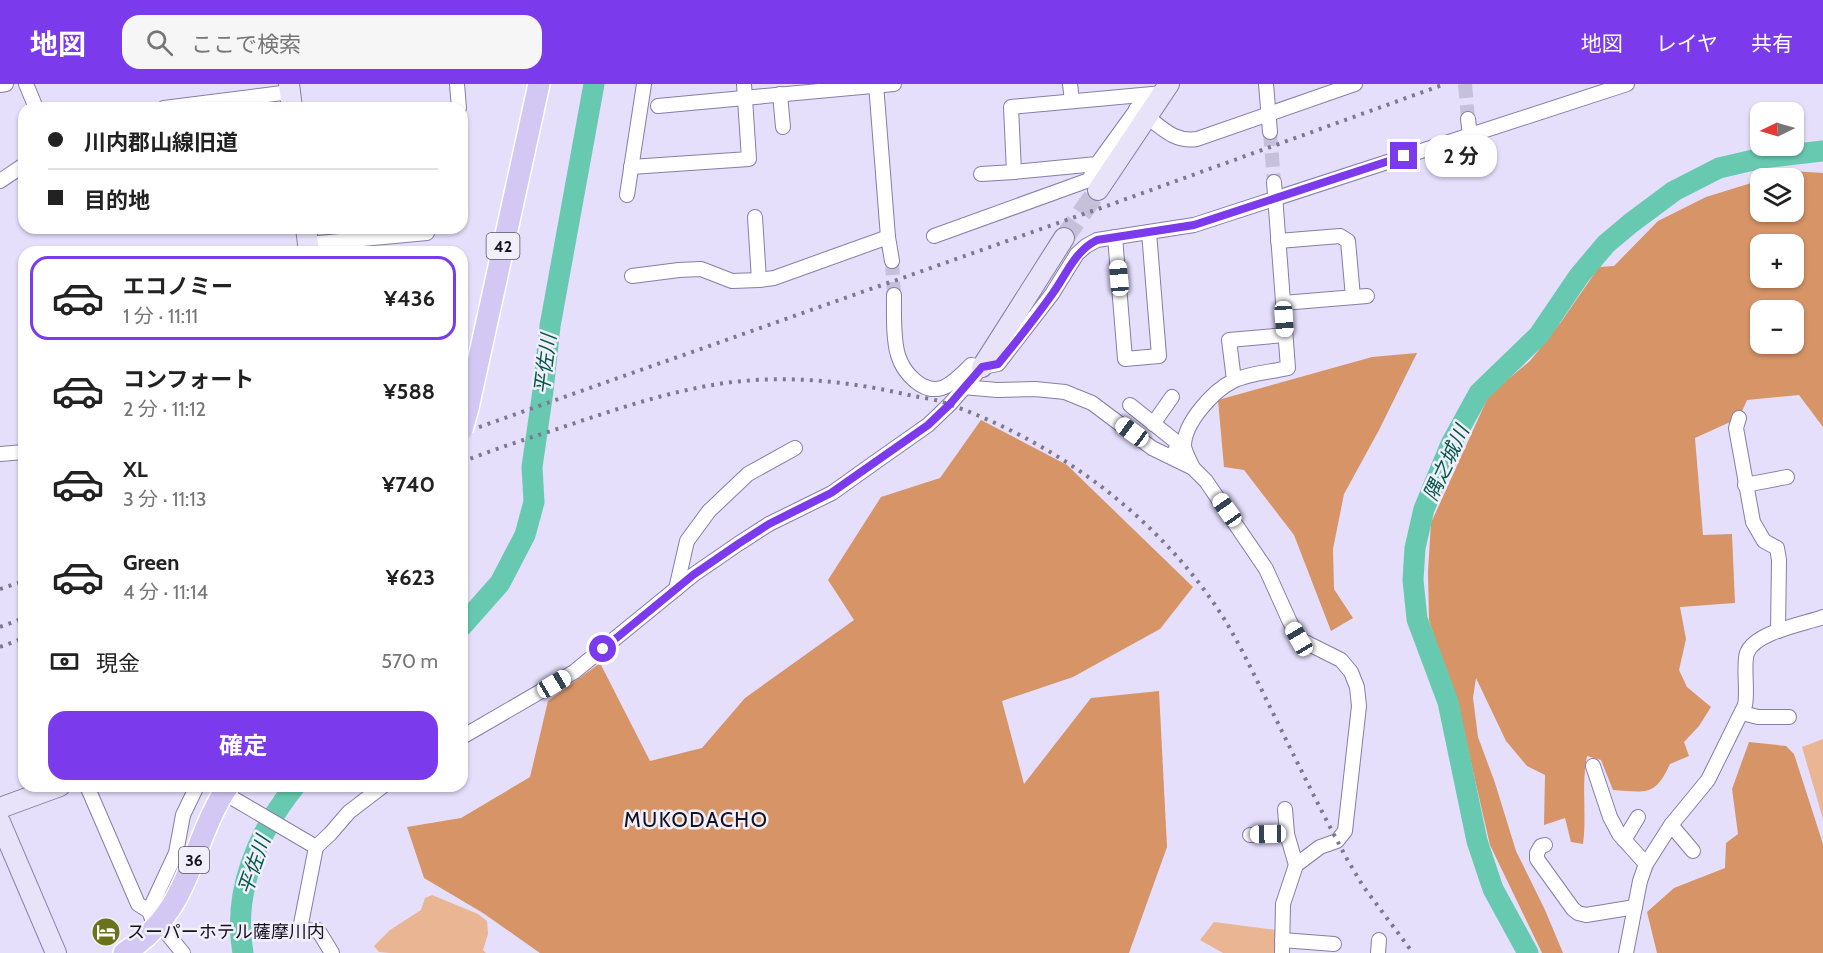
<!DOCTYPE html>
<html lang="ja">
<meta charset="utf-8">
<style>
:root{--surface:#fff;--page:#f6f6f6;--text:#222;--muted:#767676;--line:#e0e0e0;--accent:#7c3aed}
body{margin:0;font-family:Cabin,"Noto Sans JP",sans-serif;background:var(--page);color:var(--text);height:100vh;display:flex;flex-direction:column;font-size:22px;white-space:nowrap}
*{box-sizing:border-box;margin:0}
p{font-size:20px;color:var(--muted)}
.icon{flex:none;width:33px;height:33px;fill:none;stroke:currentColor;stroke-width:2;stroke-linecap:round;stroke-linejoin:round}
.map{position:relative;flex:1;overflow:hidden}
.panel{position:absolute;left:18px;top:162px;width:450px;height:546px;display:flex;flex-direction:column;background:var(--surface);border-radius:18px;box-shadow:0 2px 4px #0004}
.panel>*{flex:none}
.top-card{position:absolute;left:18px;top:18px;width:450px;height:132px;border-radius:18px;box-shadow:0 2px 4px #0004;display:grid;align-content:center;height:132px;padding:0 30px;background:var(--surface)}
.needle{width:39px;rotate:265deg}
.controls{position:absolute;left:1750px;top:18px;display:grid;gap:12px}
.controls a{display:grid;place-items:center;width:54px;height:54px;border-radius:12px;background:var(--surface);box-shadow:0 2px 4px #0004;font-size:30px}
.end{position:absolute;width:27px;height:27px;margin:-14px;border:8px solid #7c3aed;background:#fff;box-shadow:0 0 0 3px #fff}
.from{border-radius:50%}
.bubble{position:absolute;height:42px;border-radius:18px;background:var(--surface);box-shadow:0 2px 4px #0004;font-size:20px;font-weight:700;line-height:42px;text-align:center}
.car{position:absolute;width:18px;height:36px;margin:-18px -9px;border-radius:8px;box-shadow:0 0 4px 2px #0007;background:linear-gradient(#fff 24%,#345 0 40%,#fff 0 76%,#345 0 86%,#fff 0)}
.top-card b{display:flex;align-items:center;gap:21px;height:57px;font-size:22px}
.top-card b+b{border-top:2px solid var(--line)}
.top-card i{width:15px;height:15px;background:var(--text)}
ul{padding:10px 0 0;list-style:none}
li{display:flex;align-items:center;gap:18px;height:84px;margin:0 12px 9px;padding:0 18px;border:3px solid transparent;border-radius:18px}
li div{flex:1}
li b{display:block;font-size:22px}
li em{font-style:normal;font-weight:700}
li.current{border-color:var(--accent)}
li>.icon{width:54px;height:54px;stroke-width:1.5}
.pay{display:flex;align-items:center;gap:15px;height:66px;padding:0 30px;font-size:22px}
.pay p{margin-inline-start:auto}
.cta{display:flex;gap:12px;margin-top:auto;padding:12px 30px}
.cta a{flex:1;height:69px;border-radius:18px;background:var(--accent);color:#fff;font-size:24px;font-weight:700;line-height:69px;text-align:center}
header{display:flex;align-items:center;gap:36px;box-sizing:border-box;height:84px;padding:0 30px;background:var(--accent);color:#fff}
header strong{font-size:28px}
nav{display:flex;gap:33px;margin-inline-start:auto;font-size:21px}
.search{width:420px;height:54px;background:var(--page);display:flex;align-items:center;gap:15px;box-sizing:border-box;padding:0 21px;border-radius:18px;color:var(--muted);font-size:22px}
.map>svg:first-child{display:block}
</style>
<header>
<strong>地図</strong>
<div class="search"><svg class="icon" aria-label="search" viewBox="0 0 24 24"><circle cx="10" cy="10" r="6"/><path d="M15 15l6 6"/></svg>ここで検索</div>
<nav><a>地図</a><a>レイヤ</a><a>共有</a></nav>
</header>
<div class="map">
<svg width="1823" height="869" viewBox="0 0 1823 869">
<rect width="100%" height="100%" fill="#e5dffc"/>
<g fill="#e9b592">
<path d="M 1823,655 L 1823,735 L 1802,663 Z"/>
<path d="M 432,811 L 478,830 L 487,837 L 488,850 L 483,866 L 486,869 L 390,869 L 379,868 L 374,862 L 390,846 L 421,826 L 425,814 Z"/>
<path d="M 1214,838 L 1276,846 L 1275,869 L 1223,869 L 1200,856 Z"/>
</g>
<g fill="#d69467" fill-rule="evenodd">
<path d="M 1791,87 L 1823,89 L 1823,343 L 1799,311 L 1747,316 L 1739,334 L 1695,354 L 1703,451 L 1732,450 L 1735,519 L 1680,523 L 1686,555 L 1679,586 L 1687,603 L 1711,623 L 1699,642 L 1684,658 L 1689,672 L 1670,680 C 1655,713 1646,708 1613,706 L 1601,676 L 1587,672 C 1581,702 1587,731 1583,760 L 1571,758 L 1565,734 L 1544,741 L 1545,691 L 1527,682 L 1506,657 L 1476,594 L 1473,614 L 1478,653 L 1495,699 L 1516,767 L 1545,826 L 1563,869 L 1542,869 L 1490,761 L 1467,661 L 1429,536 L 1428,488 L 1431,439 L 1489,311 L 1530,277 L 1561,238 L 1599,183 L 1614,182 L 1658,137 L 1706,113 L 1761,96 L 1761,128 L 1794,128 L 1794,94 L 1766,94 ZM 1761,160 L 1794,160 L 1794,194 L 1761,194 ZM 1761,226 L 1794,226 L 1794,260 L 1761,260 Z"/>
<path d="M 365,161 L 397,168 L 317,168 L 316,165 Z"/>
<path d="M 1417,269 L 1379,346 L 1344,410 L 1333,465 L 1334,505 L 1353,534 L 1331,547 L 1294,451 L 1244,386 L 1224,383 L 1218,316 L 1372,273 Z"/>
<path d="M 981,336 L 1067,381 L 1193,503 L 1160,545 L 1073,593 L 1002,617 L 1024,700 L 1091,614 L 1159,607 L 1167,763 L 1129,869 L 540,869 L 483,829 L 424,794 L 407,743 L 461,734 L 530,693 L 548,617 L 600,579 L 650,677 L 702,664 L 745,614 L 854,536 L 828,496 L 881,413 L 940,394 Z"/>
<path d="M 1749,658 L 1786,662 L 1794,670 L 1823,760 L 1823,869 L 1657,869 L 1647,828 L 1674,804 L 1725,784 L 1726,759 L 1738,750 L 1732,705 Z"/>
</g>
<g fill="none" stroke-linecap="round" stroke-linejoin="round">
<g stroke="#68c9b1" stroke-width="21">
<path d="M 462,542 L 500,499 L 525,451 L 534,418 L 532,383 L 543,307 L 550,242 L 594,0"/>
<path d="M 243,869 C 232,808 258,748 295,702"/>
<path d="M 1528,869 L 1493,805 L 1477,757 L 1448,618 L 1417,535 L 1413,496 L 1415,464 L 1424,425 L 1451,360 L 1479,309 L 1539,251 L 1579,192 L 1606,160 L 1631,139 L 1674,107 L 1719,84 L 1762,74 L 1823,67"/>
</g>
<g stroke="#c6c0db" stroke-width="14" stroke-dasharray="14 7" stroke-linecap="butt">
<path d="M 1465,0 L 1468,35"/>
<path d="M 1270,48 L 1274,98"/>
<path d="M 892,177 L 894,211"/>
</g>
<path stroke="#c6c0db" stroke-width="20" stroke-dasharray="20 10" stroke-linecap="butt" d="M 1064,154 L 1098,106"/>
<g stroke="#877da8" stroke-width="16">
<g id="street">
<path d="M 26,0 L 36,24"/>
<path d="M 457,0 L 459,24"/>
<path d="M 876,0 L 888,153 L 892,177"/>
<path d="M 1070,0 L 1072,17"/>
<path d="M 1266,0 L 1270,48"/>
<path d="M 0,1 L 6,0"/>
<path d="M 780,10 L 783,43"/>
<path d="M 658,22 L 894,0"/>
<path d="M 164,24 L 290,8"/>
<path d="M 1136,25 C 1158,38 1170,59 1197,55 L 1355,0"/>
<path d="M 1468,35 L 1470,51"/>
<path d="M 631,83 L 749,75 L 744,0"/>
<path d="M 1014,88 L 1097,80 L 1142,18"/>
<path d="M 981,90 L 1014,88 L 1011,23 L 1163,9"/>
<path d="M 0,97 L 24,81"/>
<path d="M 627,111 L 644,0"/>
<path d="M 755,133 L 759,196 L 774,194 L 888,153"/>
<path d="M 934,152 L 1089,96 L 1097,80"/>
<path d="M 1115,153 L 1125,275 L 1159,272 L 1149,148"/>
<path d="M 1278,157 L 1340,152 L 1348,157 L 1353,213"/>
<path d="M 308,160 L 427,149"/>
<path d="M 632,192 L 679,186 L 701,185 L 732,197 L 759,196"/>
<path d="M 894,211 C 894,229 893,255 898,271 C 903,288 922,310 942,304 C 953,300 963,289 971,281 L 982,283 L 998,280 L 1052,210 L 1077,170 L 1086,162 L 1097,156 L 1194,141 L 1627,0"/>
<path d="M 1283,219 L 1367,212"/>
<path d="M 1234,296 L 1229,256 L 1285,251"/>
<path d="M 963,303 L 997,306 L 1035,305 L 1065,308 L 1092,319 L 1152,364 L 1193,384 L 1206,397 L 1266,485 L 1289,536 L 1299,555 L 1341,576 L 1351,588 L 1357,603 L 1359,622 L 1345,747 L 1337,757 L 1320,763 L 1296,781 L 1283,820 L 1282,869"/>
<path d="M 1130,321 L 1179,360 L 1172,372"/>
<path d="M 1739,334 L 1736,344 L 1753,438 L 1764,457 L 1777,464 L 1779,476 L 1778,547"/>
<path d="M 1153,340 L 1172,313"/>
<path d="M 0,370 L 24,368"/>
<path d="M 1193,384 C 1190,377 1185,369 1184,362 C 1184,339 1213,307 1233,297 C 1249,289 1271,288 1288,284 L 1274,98"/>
<path d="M 1745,401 L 1787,393"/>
<path d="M 676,505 L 687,457 L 709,427 L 748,390 L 795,364"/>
<path d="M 1742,629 L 1758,633 L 1789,633"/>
<path d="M 462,653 L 574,588 L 693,491 L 738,460 L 769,440 L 832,409 L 874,379 L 928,341 L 950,320 L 982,283"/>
<path d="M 1593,682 L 1610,733 L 1619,750 L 1646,780"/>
<path d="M 87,702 L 138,820 L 149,827 L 156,845"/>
<path d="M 224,709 L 316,763"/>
<path d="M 1285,725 L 1287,750 L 1296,781"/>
<path d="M 1671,741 L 1693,767"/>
<path d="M 1250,751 L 1287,750"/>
<path d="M 1624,756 L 1638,733"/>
<path d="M 1545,761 L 1541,762 L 1537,769 L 1537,775 L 1573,825 L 1578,829 L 1586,831 L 1635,823"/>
<path d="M 316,763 L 300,845 L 304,847 L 318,846 L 332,869"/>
<path d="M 316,763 L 330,750 L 349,728 L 383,702"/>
<path d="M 149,827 L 176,769 L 183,731 L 197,702"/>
<path d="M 160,841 L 183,869"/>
<path d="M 1282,856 L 1334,860"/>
<path d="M 1378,869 L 1379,856"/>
<path d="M 1626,869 L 1640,797 L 1646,780 L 1671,741 L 1708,696 L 1745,621 C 1748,607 1743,580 1747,569 C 1755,548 1804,540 1823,533"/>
</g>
</g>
<g stroke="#877da8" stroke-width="22">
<g id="secondary">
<path d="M 289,0 L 292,24"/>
<path d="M 1098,106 L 1169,0"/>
<path d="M 306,144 L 309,168"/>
<path d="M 982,283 L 1064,154"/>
<path d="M 0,724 L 60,702"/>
<path d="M 0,738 L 56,869"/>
</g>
</g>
<g stroke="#fff" stroke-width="24">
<g id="primary">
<path d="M 468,324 L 539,0"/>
<path d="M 124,869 C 193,827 188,762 228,702"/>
</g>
</g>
<use href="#street" stroke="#fff" stroke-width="14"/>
<use href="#secondary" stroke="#e9e3fa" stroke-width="20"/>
<use href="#primary" stroke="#d3c8f4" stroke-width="21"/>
<g stroke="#7e7990" stroke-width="4" stroke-dasharray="3 6" stroke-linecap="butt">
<path d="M 462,349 L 1115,119 L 1445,0"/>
<path d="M 462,378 C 497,364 533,353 569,341 C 623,323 676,305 733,298 C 793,291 854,298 913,312 C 925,314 939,316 951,321 C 1060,360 1160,435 1223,533 C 1242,564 1257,597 1273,629 C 1297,678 1321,727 1347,775 L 1363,802 L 1413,869"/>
<path d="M 0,505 L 24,497"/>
<path d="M 0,543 L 24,534"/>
<path d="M 0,563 L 24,554"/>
</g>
<g stroke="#fff" stroke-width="24" stroke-linecap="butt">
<path id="primary-bridge" d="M 462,346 L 468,324"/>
</g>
<use href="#primary-bridge" stroke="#d3c8f4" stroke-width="21"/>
</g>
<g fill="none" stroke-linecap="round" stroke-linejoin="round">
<path stroke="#7c3aed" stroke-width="8" d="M 603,565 L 693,491 L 738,460 L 769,440 L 831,409 L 928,341 L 950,320 L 982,283 L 998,280 C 1017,257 1036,233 1053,209 C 1067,189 1075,167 1097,156 L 1194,141 L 1404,72"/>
</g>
<defs>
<g id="hotel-disc" transform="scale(1.5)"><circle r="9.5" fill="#6a721a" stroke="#f1eff9"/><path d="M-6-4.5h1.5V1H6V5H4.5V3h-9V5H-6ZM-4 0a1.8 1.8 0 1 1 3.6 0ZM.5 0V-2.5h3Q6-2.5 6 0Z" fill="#fff"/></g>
</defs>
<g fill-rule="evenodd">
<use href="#hotel-disc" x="106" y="848"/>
</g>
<g text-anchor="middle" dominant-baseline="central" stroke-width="5" stroke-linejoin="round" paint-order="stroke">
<g fill="#f1eff9" stroke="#575462" stroke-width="1.5">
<rect x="486.5" y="149" width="33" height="26" rx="4.5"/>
<rect x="179" y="763" width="30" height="26" rx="4.5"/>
</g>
<g font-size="16" font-weight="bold" fill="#151121">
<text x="503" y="162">42</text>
<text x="194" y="776">36</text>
</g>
<g font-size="18" fill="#151121" stroke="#f1eff9" text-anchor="start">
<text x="127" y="848">スーパーホテル薩摩川内</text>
</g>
<g font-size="20" font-style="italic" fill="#005848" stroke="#f1eff9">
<text transform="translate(545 280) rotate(-83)">平佐川</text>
<text transform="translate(1446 379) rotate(-65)">隅之城川</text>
<text transform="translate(254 781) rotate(-71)">平佐川</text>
</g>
<g font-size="21" letter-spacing="1.5" fill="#151121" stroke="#f1eff9">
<text x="696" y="735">MUKODACHO</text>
</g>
</g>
</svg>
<div class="controls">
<a><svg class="needle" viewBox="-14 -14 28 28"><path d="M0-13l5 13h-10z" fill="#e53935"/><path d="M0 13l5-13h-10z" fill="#767676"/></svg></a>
<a><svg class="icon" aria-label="layers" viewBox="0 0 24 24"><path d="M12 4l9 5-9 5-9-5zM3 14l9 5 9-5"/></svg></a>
<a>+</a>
<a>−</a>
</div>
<i class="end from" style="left:603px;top:565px"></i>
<i class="end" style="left:1404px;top:72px"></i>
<div class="bubble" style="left:1425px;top:51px;width:72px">2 分</div>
<i class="car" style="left:1119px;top:194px;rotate:355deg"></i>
<i class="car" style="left:1284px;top:235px;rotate:176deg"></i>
<i class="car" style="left:1132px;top:348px;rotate:306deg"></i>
<i class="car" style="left:1227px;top:426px;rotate:325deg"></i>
<i class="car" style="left:1299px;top:555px;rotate:330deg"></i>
<i class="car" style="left:554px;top:600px;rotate:59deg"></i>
<i class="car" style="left:1268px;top:750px;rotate:269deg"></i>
<div class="top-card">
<b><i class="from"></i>川内郡山線旧道</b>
<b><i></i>目的地</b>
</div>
<section class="panel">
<ul>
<li class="current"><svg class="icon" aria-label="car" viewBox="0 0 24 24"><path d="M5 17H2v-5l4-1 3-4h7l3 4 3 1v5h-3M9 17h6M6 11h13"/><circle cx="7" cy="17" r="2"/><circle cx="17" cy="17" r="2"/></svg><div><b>エコノミー</b><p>1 分 · 11:11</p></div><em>¥436</em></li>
<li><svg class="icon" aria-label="car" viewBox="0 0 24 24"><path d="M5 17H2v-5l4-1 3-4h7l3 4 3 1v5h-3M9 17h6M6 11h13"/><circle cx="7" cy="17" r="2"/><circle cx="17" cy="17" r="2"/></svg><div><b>コンフォート</b><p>2 分 · 11:12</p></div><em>¥588</em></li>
<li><svg class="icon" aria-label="car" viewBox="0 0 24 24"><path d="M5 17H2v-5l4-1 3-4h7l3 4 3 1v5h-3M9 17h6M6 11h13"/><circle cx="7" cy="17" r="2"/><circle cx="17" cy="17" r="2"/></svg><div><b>XL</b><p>3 分 · 11:13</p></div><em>¥740</em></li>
<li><svg class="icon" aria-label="car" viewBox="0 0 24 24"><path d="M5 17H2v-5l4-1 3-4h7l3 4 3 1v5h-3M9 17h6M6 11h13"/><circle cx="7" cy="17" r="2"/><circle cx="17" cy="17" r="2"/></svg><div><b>Green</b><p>4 分 · 11:14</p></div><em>¥623</em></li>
</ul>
<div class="pay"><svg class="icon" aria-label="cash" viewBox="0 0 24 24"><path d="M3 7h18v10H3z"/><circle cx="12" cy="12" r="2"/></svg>現金<p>570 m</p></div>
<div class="cta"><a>確定</a></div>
</section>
</div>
